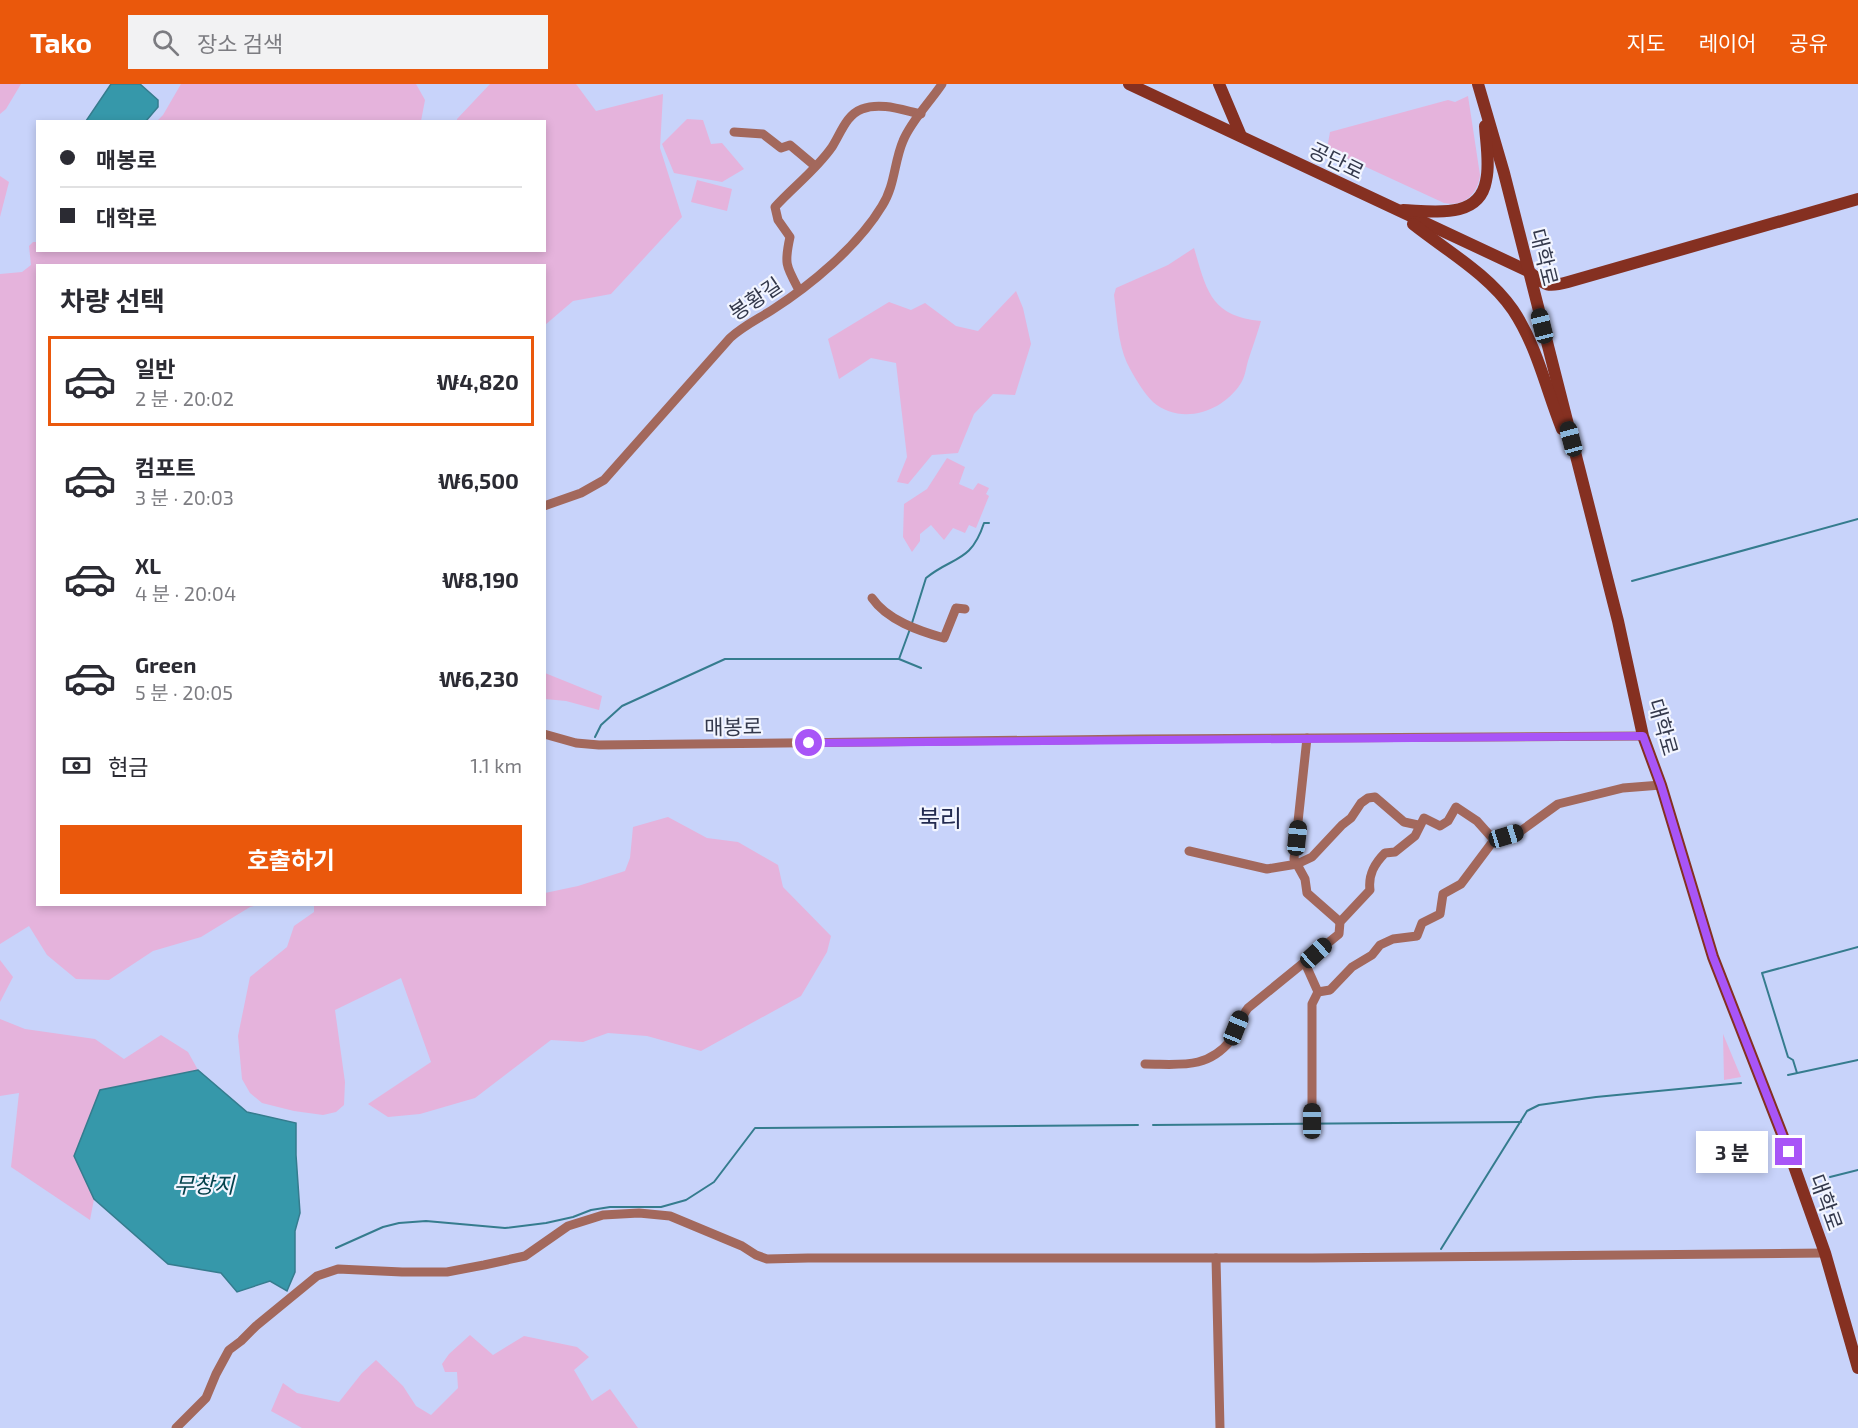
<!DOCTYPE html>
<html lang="ko">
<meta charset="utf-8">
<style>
:root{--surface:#fff;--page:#f2f2f3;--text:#2b2b33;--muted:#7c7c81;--line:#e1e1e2;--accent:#ea580c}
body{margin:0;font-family:"Exo 2","Noto Sans KR",sans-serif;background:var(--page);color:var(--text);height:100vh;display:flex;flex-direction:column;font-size:22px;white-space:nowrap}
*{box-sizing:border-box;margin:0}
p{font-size:20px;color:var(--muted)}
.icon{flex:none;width:33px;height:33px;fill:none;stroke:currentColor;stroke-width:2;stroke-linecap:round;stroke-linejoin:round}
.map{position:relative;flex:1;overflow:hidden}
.panel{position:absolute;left:36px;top:180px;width:510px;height:642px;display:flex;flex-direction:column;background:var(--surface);border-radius:0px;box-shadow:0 3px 9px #0003}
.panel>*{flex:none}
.guide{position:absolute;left:36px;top:36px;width:510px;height:132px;border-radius:0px;box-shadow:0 3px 9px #0003;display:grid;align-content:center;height:132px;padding:0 24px;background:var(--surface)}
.end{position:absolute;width:27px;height:27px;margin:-14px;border:8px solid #a855f7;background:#fff;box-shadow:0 0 0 3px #fff}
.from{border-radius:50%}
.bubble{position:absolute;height:42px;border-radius:0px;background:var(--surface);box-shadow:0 3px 9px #0003;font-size:20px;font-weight:700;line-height:42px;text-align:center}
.car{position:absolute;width:18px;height:36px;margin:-18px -9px;border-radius:8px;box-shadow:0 0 4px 2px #0007;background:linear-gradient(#222 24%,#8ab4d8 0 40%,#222 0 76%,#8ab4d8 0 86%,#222 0)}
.guide b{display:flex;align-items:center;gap:21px;height:57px;font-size:22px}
.guide b+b{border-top:2px solid var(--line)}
.guide i{width:15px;height:15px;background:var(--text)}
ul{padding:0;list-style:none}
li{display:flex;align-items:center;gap:18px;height:90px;margin:0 12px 9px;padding:0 12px;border:3px solid transparent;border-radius:0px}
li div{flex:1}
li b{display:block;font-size:22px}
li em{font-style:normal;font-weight:700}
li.selected{border-color:var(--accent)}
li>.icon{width:54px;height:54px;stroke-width:1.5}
h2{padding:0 24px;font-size:27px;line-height:72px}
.pay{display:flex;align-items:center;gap:15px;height:66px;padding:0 24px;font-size:22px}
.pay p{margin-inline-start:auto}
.primary-button{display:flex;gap:12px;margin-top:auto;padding:12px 24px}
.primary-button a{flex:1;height:69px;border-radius:0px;background:var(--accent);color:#fff;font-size:24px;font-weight:700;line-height:69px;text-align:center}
header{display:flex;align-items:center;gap:36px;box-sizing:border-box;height:84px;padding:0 30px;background:var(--accent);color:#fff}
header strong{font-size:28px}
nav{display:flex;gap:33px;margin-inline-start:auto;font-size:21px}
.search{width:420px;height:54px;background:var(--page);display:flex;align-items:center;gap:15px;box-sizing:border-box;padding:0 21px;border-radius:0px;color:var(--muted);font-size:22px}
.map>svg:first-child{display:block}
</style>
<header>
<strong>Tako</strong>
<div class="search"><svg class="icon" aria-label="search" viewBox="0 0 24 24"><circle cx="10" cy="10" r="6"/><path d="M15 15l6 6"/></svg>장소 검색</div>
<nav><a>지도</a><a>레이어</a><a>공유</a></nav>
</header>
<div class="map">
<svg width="1858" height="1344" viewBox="0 0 1858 1344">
<rect width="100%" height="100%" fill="#c8d3fa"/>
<g fill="#e5b3dc">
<path d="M 0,0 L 21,0 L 6,25 L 0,30 Z"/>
<path d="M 181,0 L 416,0 L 425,16 L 421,37 L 157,37 L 163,31 Z"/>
<path d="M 490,0 L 576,0 L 596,27 L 663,10 L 660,64 L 682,133 L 611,210 L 573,217 L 545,241 L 544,182 L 38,182 L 38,820 L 258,821 L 250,823 L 201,853 L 153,867 L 109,896 L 76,895 L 47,871 L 29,842 L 0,860 L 0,190 L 22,188 L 31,181 L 29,162 L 33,158 L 37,158 L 38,166 L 544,166 L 544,38 L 457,37 L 457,35 Z"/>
<path d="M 1468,12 L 1480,91 C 1478,110 1464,123 1444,119 L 1327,65 L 1330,48 L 1448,16 L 1455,18 Z"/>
<path d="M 687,35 L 703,36 L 711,60 L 722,59 L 744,85 L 722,98 L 674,89 L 662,60 Z"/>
<path d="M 0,92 L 9,98 L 0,133 Z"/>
<path d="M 697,96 L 732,105 L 727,127 L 691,118 Z"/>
<path d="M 1194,164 C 1207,208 1211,232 1261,237 C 1257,251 1252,264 1248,277 C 1246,284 1245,293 1241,299 C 1223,328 1181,342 1153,318 C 1143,308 1133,291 1127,279 C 1118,259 1117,233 1114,211 L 1116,204 L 1168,181 Z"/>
<path d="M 1016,207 L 1023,224 L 1031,260 L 1015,311 L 993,310 L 974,330 L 958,369 L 932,371 L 908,400 L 897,398 L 907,373 L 896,279 L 871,274 L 839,295 L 828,255 L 889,218 L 911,226 L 925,219 L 956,242 L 978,247 Z"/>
<path d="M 947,374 L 965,383 L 959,400 L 973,406 L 978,399 L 989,404 L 986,410 L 989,412 L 976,444 L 969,441 L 965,449 L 953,444 L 944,456 L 931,441 L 920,450 L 920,457 L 912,468 L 903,453 L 904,420 L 927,405 Z"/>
<path d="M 545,589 L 602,612 L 599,626 L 566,617 L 545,615 Z"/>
<path d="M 668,733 L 707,754 L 738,758 L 778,781 L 783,803 L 831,852 L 827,868 L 801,912 L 701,967 L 647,952 L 608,949 L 583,958 L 551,956 L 475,1014 L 420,1030 L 388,1033 L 368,1020 L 431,978 L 401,894 L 335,926 L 345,998 L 344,1021 L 336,1028 L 323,1031 L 294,1027 L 262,1019 L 250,1009 L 242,995 L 238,952 L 250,893 L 287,863 L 294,842 L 314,828 L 314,821 L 544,820 L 545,809 L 578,802 L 625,787 L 630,774 L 633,743 Z"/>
<path d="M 0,876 L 13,893 L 0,918 Z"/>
<path d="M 0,935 L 25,945 L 95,955 L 124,975 L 161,951 L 188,968 L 198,986 L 100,1006 L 74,1072 L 94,1115 L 90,1136 L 11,1083 L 19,1009 L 0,1012 Z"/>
<path d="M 1723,950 L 1741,993 L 1724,996 Z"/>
<path d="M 470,1251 L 493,1271 L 524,1252 L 577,1263 L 589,1273 L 574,1286 L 592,1317 L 610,1305 L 638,1344 L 302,1344 L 271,1327 L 283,1299 L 297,1309 L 339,1318 L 362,1289 L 376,1276 L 403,1302 L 416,1322 L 431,1331 L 458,1304 L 457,1288 L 445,1288 L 442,1280 L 449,1270 Z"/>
</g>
<g fill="#3698aa" stroke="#357c8e" stroke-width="1.5">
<path d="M 111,0 L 140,0 L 158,16 L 158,23 L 146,37 L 86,37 Z"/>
<path d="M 198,986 L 247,1028 L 296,1039 L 296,1071 L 300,1129 L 295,1147 L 295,1188 L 287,1207 L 270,1197 L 237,1208 L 221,1189 L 168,1180 L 94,1115 L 74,1072 L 100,1006 Z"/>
</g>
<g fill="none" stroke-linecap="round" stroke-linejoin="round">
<g stroke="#357c8e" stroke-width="2">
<path d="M 1632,497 L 1858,435"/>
<path d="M 912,539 L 926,494 C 953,472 971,479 984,439 L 989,439"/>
<path d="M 899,575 L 910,545"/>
<path d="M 595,653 L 601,641 L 622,622 L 725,575 L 899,575 L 921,584"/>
<path d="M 1797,989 L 1793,976 L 1788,973 L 1762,889 L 1858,863"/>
<path d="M 1788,991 L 1858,976"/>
<path d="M 1153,1041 L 1521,1038"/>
<path d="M 1830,1093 L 1858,1086"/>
<path d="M 336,1164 L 383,1143 L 399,1139 L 426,1137 L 505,1144 L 546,1139 L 573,1133 L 591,1126 L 610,1123 L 661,1123 L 686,1116 L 714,1098 L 755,1044 L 1138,1041"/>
<path d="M 1441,1165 L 1527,1027 L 1539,1021 L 1596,1013 L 1741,999"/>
</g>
<g stroke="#a3685c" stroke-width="9">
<path d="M 734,48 L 763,50 L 781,64 L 790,61 L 815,82"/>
<path d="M 799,206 C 786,182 784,180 790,153 L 778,136 L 775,123 C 793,103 816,86 832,63 C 841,49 846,31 862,25 C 881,18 902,26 921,30"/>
<path d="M 544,422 L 581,409 L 604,396 L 730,254 C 743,242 758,235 772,226 C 811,201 858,162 882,122 C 895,102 894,78 903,57 C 911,37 930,18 942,0"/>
<path d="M 872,514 C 887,536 919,547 944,554 L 956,524 L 965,525"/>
<path d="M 544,650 L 576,659 L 599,661 L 1142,655 L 1643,652"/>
<path d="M 1307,654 L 1294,775 L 1305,795 L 1307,809 L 1340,838"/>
<path d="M 1189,767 L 1267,785 L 1297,780 L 1312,773 L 1342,741 L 1351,734 L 1361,719 L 1368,714 L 1375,713 L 1404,738 L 1418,741"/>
<path d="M 1305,879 L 1318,908"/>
<path d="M 1145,980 C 1179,980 1207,986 1231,956 C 1238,947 1240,934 1248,924 L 1339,850 L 1340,838 L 1370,806 C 1368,791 1374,780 1385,769 L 1395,768 L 1415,752 L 1424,734 L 1440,742 L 1448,737 L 1456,723 L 1477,737 L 1494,756"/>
<path d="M 1312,1037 L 1312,920 L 1318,908 L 1330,906 L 1352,883 L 1372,871 L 1380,861 L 1393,855 L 1417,852 L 1422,839 L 1440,830 L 1443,810 L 1461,800 L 1494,756 L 1518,749 L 1558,720 L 1623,704 L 1661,701"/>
<path d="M 1216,1174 L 1220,1344"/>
<path d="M 176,1344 L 206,1314 L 216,1290 L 229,1266 L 241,1257 L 256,1242 L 317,1192 L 338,1185 L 402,1188 L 447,1188 L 484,1181 L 525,1172 L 568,1142 L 603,1131 L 639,1129 L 670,1132 L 742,1162 L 756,1171 L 767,1175 L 808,1174 L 1312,1174 L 1825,1169"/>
</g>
<g stroke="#853021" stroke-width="12">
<path d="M 1129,0 L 1528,187 C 1545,201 1546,204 1568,198 L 1858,115"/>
<path d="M 1219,0 L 1241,52"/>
<path d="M 1478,0 L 1504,89 L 1618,537 L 1643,652 L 1661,701 L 1713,873 L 1789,1068 L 1825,1169 L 1858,1284"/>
<path d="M 1403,126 C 1432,127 1479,136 1486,97 C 1490,80 1486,59 1485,42"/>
<path d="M 1413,140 C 1447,167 1488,190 1513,226 C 1537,262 1546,305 1562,345"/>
</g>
</g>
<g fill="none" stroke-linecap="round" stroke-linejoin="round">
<path stroke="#a855f7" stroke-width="8" d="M 809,659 L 1643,652 L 1661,701 L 1713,873 L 1789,1068"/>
</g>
<g text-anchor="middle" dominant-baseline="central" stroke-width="4.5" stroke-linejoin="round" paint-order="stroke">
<g font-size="21" fill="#34394c" stroke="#f2f5ff">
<text transform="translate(1337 76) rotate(26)">공단로</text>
<text transform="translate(1545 173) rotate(76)">대학로</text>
<text transform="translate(755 214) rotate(-34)">봉황길</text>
<text transform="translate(733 642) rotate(-1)">매봉로</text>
<text transform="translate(1664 643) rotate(74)">대학로</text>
<text transform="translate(1827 1118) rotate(70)">대학로</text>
</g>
<g font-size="22" font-style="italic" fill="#05424c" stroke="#f2f5ff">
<text x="204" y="1100">무창지</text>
</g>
<g font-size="24" fill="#222a50" stroke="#f2f5ff">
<text x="940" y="733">북리</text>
</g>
</g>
</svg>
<i class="end from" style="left:809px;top:659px"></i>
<i class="end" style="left:1789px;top:1068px"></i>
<div class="bubble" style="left:1696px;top:1047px;width:72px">3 분</div>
<i class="car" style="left:1542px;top:242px;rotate:346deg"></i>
<i class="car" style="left:1571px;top:355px;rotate:345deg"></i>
<i class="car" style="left:1506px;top:752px;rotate:73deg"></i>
<i class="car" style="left:1297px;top:754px;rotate:6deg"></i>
<i class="car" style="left:1316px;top:869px;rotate:48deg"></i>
<i class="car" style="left:1236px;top:944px;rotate:22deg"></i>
<i class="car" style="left:1312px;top:1037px;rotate:0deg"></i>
<div class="guide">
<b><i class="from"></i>매봉로</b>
<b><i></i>대학로</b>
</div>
<section class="panel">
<h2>차량 선택</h2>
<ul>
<li class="selected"><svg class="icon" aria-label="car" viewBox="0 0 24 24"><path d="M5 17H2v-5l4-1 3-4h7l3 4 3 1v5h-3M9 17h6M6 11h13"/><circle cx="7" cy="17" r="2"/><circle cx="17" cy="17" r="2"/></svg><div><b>일반</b><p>2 분 · 20:02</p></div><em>₩4,820</em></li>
<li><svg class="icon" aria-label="car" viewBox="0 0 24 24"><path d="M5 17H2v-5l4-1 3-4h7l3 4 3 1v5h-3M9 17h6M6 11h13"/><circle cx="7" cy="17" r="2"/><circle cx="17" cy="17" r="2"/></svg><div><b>컴포트</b><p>3 분 · 20:03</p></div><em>₩6,500</em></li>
<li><svg class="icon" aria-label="car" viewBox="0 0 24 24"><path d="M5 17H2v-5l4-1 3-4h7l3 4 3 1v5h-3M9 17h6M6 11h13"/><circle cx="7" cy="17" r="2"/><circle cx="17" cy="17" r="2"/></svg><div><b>XL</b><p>4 분 · 20:04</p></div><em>₩8,190</em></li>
<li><svg class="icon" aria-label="car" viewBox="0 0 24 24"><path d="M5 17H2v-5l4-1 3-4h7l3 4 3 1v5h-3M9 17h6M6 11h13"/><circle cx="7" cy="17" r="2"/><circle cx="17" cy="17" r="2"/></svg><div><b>Green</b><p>5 분 · 20:05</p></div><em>₩6,230</em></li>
</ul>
<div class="pay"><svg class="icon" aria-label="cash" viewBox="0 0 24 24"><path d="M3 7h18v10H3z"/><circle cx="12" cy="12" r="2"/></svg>현금<p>1.1 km</p></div>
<div class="primary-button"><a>호출하기</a></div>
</section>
</div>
